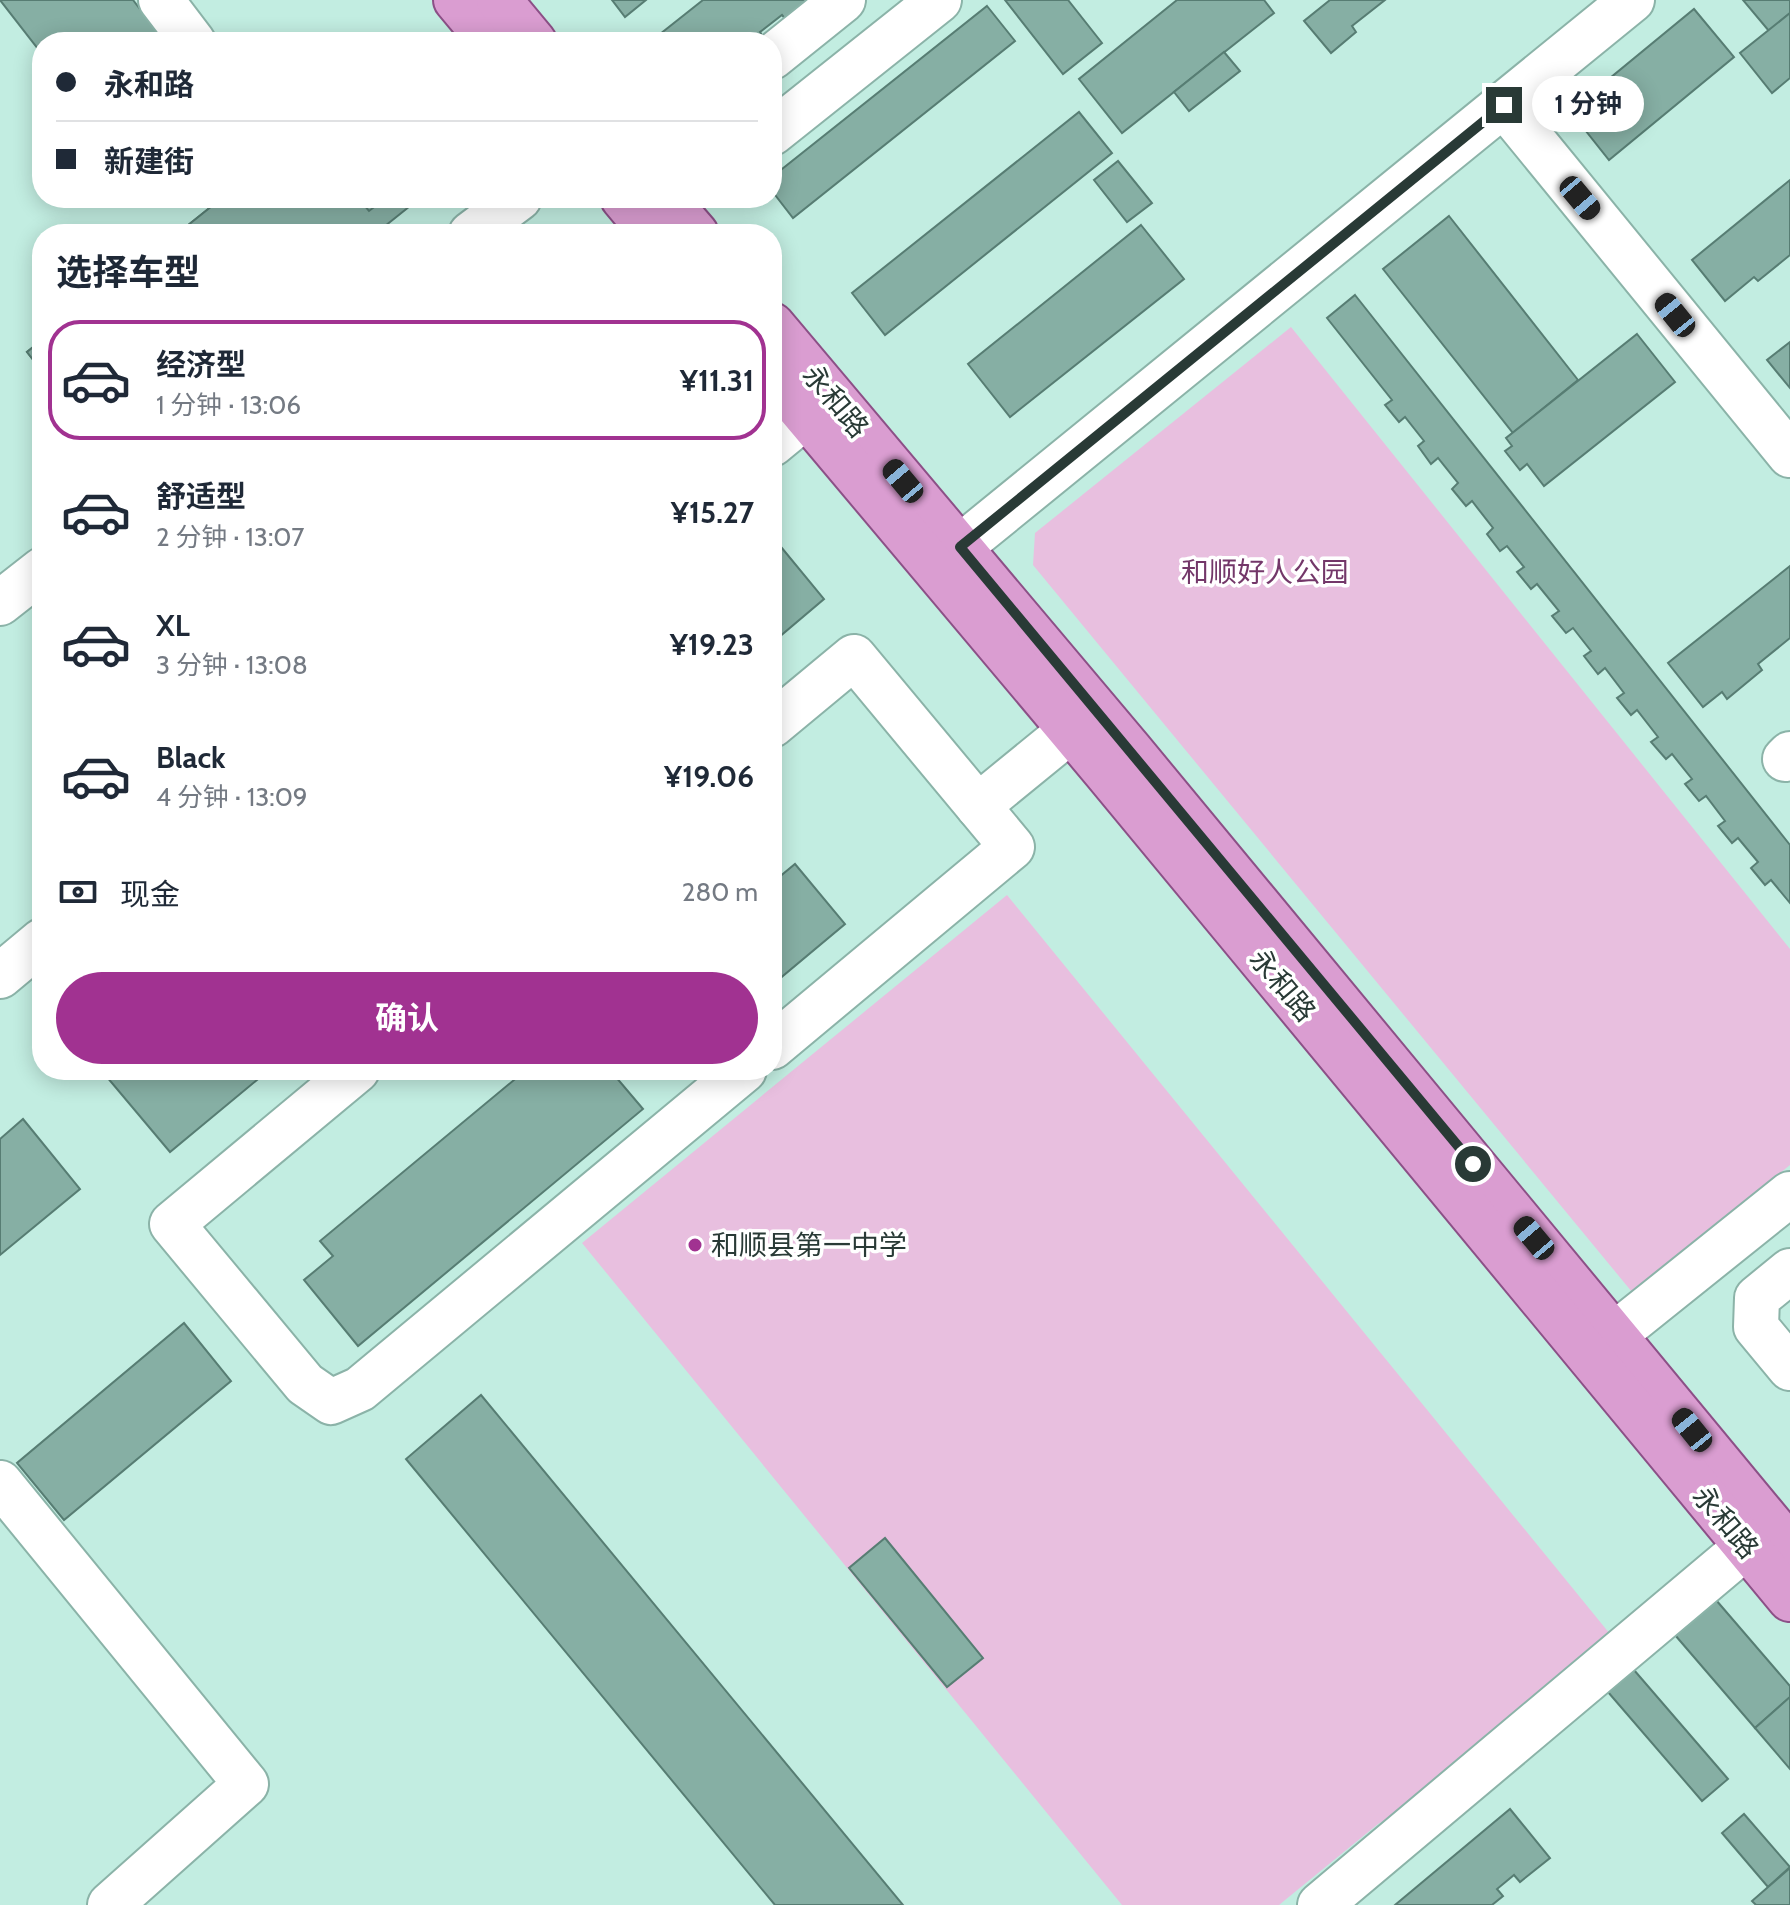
<!DOCTYPE html>
<html lang="zh">
<meta charset="utf-8">
<style>
:root{--surface:#fff;--page:#f6f6f7;--text:#1f2937;--muted:#747a83;--line:#e0e1e3;--accent:#a13291}
body{margin:0;font-family:Cabin,"Noto Sans SC",sans-serif;background:var(--page);color:var(--text);height:100vh;display:flex;flex-direction:column;font-size:30px;white-space:nowrap}
*{box-sizing:border-box;margin:0}
p{font-size:26px;color:var(--muted)}
.icon{flex:none;width:44px;height:44px;fill:none;stroke:currentColor;stroke-width:2;stroke-linecap:round;stroke-linejoin:round}
.map{position:relative;flex:1;overflow:hidden}
.panel{position:absolute;left:32px;top:224px;width:750px;height:856px;display:flex;flex-direction:column;background:var(--surface);border-radius:32px;box-shadow:0 4px 20px #0003}
.panel>*{flex:none}
.top-card{position:absolute;left:32px;top:32px;width:750px;height:176px;border-radius:32px;box-shadow:0 4px 20px #0003;display:grid;align-content:center;height:176px;padding:0 24px;background:var(--surface)}
.end{position:absolute;width:36px;height:36px;margin:-18px;border:10px solid #293a36;background:#fff;box-shadow:0 0 0 4px #fff}
.from{border-radius:50%}
.bubble{position:absolute;height:56px;border-radius:28px;background:var(--surface);box-shadow:0 4px 20px #0003;font-size:26px;font-weight:700;line-height:56px;text-align:center}
.car{position:absolute;width:24px;height:48px;margin:-24px -12px;border-radius:10px;box-shadow:0 0 6px 2px #0007;background:linear-gradient(#222 24%,#8ab4d8 0 40%,#222 0 76%,#8ab4d8 0 86%,#222 0)}
.top-card b{display:flex;align-items:center;gap:28px;height:76px;font-size:30px}
.top-card b+b{border-top:2px solid var(--line)}
.top-card i{width:20px;height:20px;background:var(--text)}
ul{padding:0;list-style:none}
li{display:flex;align-items:center;gap:24px;height:120px;margin:0 16px 12px;padding:0 8px;border:4px solid transparent;border-radius:32px}
li div{flex:1}
li b{display:block;font-size:30px}
li em{font-style:normal;font-weight:700}
li.current{border-color:var(--accent)}
li>.icon{width:72px;height:72px;stroke-width:1.5}
h2{padding:0 24px;font-size:36px;line-height:96px}
.pay{display:flex;align-items:center;gap:20px;height:88px;padding:0 24px;font-size:30px}
.pay p{margin-inline-start:auto}
.action{display:flex;gap:16px;margin-top:auto;padding:16px 24px}
.action a{flex:1;height:92px;border-radius:48px;background:var(--accent);color:#fff;font-size:32px;font-weight:700;line-height:92px;text-align:center}
.map>svg:first-child{display:block}
</style>
<div class="map">
<svg width="1790" height="1905" viewBox="0 0 1790 1905">
<rect width="100%" height="100%" fill="#c2ede1"/>
<g fill="#e8bfdf">
<path d="M 1291,327 L 1790,949 L 1790,1165 L 1632,1292 L 1033,565 L 1035,533 Z"/>
<path d="M 1007,895 L 1610,1634 L 1449,1766 L 1403,1809 L 1378,1824 L 1279,1905 L 1122,1905 L 582,1243 Z"/>
</g>
<g fill="#86afa4" stroke="#577d73" stroke-width="2">
<path d="M 0,0 L 133,0 L 165,42 L 42,42 L 42,54 Z"/>
<path d="M 612,0 L 646,0 L 625,17 Z"/>
<path d="M 703,0 L 814,0 L 787,21 L 782,15 L 760,32 L 764,38 L 759,42 L 650,42 Z"/>
<path d="M 1005,0 L 1068,0 L 1102,43 L 1063,74 Z"/>
<path d="M 1177,0 L 1264,0 L 1274,13 L 1122,133 L 1079,79 Z"/>
<path d="M 1330,0 L 1385,0 L 1352,26 L 1356,32 L 1331,53 L 1304,21 Z"/>
<path d="M 1743,0 L 1790,0 L 1790,13 L 1769,31 Z"/>
<path d="M 987,6 L 1015,41 L 793,218 L 772,191 L 772,177 Z"/>
<path d="M 1694,9 L 1734,57 L 1609,160 L 1570,111 Z"/>
<path d="M 1790,13 L 1790,78 L 1772,93 L 1740,53 Z"/>
<path d="M 1224,52 L 1240,71 L 1189,111 L 1174,92 Z"/>
<path d="M 1079,112 L 1112,153 L 885,335 L 852,293 Z"/>
<path d="M 1118,161 L 1152,203 L 1127,222 L 1094,180 Z"/>
<path d="M 1790,180 L 1790,255 L 1758,281 L 1754,277 L 1725,301 L 1692,260 Z"/>
<path d="M 222,198 L 312,198 L 286,218 L 298,234 L 177,234 Z"/>
<path d="M 222,198 L 420,198 L 375,234 L 177,234 Z"/>
<path d="M 358,198 L 386,198 L 369,211 Z"/>
<path d="M 1449,216 L 1578,380 L 1513,433 L 1383,269 Z"/>
<path d="M 1141,225 L 1184,279 L 1010,417 L 968,364 Z"/>
<path d="M 1355,295 L 1790,845 L 1790,903 L 1771,880 L 1765,885 L 1751,868 L 1758,862 L 1738,838 L 1732,843 L 1718,826 L 1725,821 L 1706,796 L 1699,801 L 1685,784 L 1692,779 L 1672,754 L 1666,759 L 1651,742 L 1658,737 L 1637,710 L 1631,715 L 1617,698 L 1624,693 L 1605,668 L 1598,674 L 1584,656 L 1591,651 L 1573,628 L 1566,633 L 1552,616 L 1559,611 L 1537,584 L 1531,589 L 1517,572 L 1524,567 L 1507,546 L 1500,551 L 1487,534 L 1493,528 L 1472,501 L 1466,506 L 1452,489 L 1458,483 L 1438,458 L 1431,464 L 1418,446 L 1424,441 L 1405,417 L 1399,422 L 1385,405 L 1392,400 L 1327,318 Z"/>
<path d="M 1637,334 L 1675,382 L 1544,486 L 1527,464 L 1520,470 L 1505,451 L 1512,446 L 1506,438 Z"/>
<path d="M 42,340 L 42,371 L 27,352 Z"/>
<path d="M 42,340 L 42,371 L 27,352 Z"/>
<path d="M 1790,342 L 1790,388 L 1767,360 Z"/>
<path d="M 772,536 L 824,599 L 772,643 Z"/>
<path d="M 1790,566 L 1790,638 L 1758,664 L 1762,670 L 1727,699 L 1722,692 L 1703,707 L 1668,663 Z"/>
<path d="M 795,864 L 845,924 L 772,985 L 772,883 Z"/>
<path d="M 101,1070 L 269,1070 L 170,1152 Z"/>
<path d="M 526,1070 L 610,1070 L 643,1109 L 358,1346 L 304,1280 L 333,1256 L 320,1241 Z"/>
<path d="M 23,1119 L 80,1189 L 0,1255 L 0,1139 Z"/>
<path d="M 184,1323 L 231,1381 L 64,1520 L 17,1463 Z"/>
<path d="M 481,1395 L 903,1905 L 775,1905 L 406,1459 Z"/>
<path d="M 885,1538 L 983,1658 L 947,1687 L 849,1568 Z"/>
<path d="M 1716,1600 L 1790,1686 L 1790,1697 L 1755,1728 L 1675,1635 Z"/>
<path d="M 1634,1670 L 1728,1779 L 1702,1801 L 1608,1692 Z"/>
<path d="M 1790,1697 L 1790,1769 L 1755,1728 Z"/>
<path d="M 1510,1809 L 1550,1858 L 1520,1882 L 1514,1875 L 1497,1889 L 1503,1896 L 1492,1905 L 1395,1905 Z"/>
<path d="M 1744,1814 L 1790,1867 L 1768,1887 L 1722,1833 Z"/>
<path d="M 1790,1868 L 1790,1905 L 1756,1905 L 1752,1901 Z"/>
</g>
<g fill="none" stroke-linecap="round" stroke-linejoin="round">
<g stroke="#8bb3a8" stroke-width="48">
<g id="minor">
<path d="M 161,0 L 193,42"/>
<path d="M 772,57 L 843,0"/>
<path d="M 1504,105 L 1790,455"/>
<path d="M 772,133 L 939,0"/>
<path d="M 471,234 L 519,198"/>
<path d="M 772,444 L 806,416"/>
<path d="M 960,547 L 1632,0"/>
<path d="M 0,603 L 42,570"/>
<path d="M 772,725 L 854,657 L 1012,847 L 772,1047"/>
<path d="M 1785,759 L 1790,754"/>
<path d="M 978,806 L 1071,730"/>
<path d="M 0,976 L 42,941"/>
<path d="M 357,1070 L 172,1224 L 305,1384 L 331,1402 L 360,1389 L 744,1070"/>
<path d="M 1790,1271 L 1757,1298 L 1756,1327 L 1790,1368"/>
<path d="M 1614,1335 L 1790,1194"/>
<path d="M 0,1483 L 246,1784 L 110,1905"/>
<path d="M 1320,1905 L 1747,1546"/>
</g>
</g>
<g stroke="#8c5087" stroke-width="48">
<g id="major">
<path d="M 456,0 L 491,42"/>
<path d="M 499,0 L 534,42"/>
<path d="M 623,198 L 653,234"/>
<path d="M 665,198 L 696,234"/>
<path d="M 772,325 L 1130,750 L 1790,1548"/>
<path d="M 772,375 L 1105,771 L 1790,1599"/>
</g>
</g>
<use href="#minor" stroke="#fff" stroke-width="44"/>
<use href="#major" stroke="#da9dd1" stroke-width="44"/>
</g>
<g fill="none" stroke-linecap="round" stroke-linejoin="round">
<path stroke="#293a36" stroke-width="10" d="M 1473,1164 L 960,547 L 1504,105"/>
</g>
<circle fill="#a13291" stroke="#fff" stroke-width="3" cx="695" cy="1245" r="8"/>
<g text-anchor="middle" dominant-baseline="central" stroke-width="7" stroke-linejoin="round" paint-order="stroke">
<g font-size="28" fill="#293a36" stroke="#fff">
<text transform="translate(836 401) rotate(50)">永和路</text>
<text transform="translate(1283 985) rotate(50)">永和路</text>
<text transform="translate(1726 1522) rotate(50)">永和路</text>
</g>
<g font-size="28" fill="#733769" stroke="#fff">
<text x="1265" y="572">和顺好人公园</text>
</g>
<g font-size="28" fill="#293a36" stroke="#fff" text-anchor="start">
<text x="711" y="1245">和顺县第一中学</text>
</g>
</g>
</svg>
<i class="end from" style="left:1473px;top:1164px"></i>
<i class="end" style="left:1504px;top:105px"></i>
<div class="bubble" style="left:1532px;top:76px;width:112px">1 分钟</div>
<i class="car" style="left:1580px;top:198px;rotate:140deg"></i>
<i class="car" style="left:1675px;top:315px;rotate:321deg"></i>
<i class="car" style="left:903px;top:481px;rotate:320deg"></i>
<i class="car" style="left:1534px;top:1238px;rotate:320deg"></i>
<i class="car" style="left:1692px;top:1430px;rotate:321deg"></i>
<div class="top-card">
<b><i class="from"></i>永和路</b>
<b><i></i>新建街</b>
</div>
<section class="panel">
<h2>选择车型</h2>
<ul>
<li class="current"><svg class="icon" aria-label="car" viewBox="0 0 24 24"><path d="M5 17H2v-5l4-1 3-4h7l3 4 3 1v5h-3M9 17h6M6 11h13"/><circle cx="7" cy="17" r="2"/><circle cx="17" cy="17" r="2"/></svg><div><b>经济型</b><p>1 分钟 · 13:06</p></div><em>¥11.31</em></li>
<li><svg class="icon" aria-label="car" viewBox="0 0 24 24"><path d="M5 17H2v-5l4-1 3-4h7l3 4 3 1v5h-3M9 17h6M6 11h13"/><circle cx="7" cy="17" r="2"/><circle cx="17" cy="17" r="2"/></svg><div><b>舒适型</b><p>2 分钟 · 13:07</p></div><em>¥15.27</em></li>
<li><svg class="icon" aria-label="car" viewBox="0 0 24 24"><path d="M5 17H2v-5l4-1 3-4h7l3 4 3 1v5h-3M9 17h6M6 11h13"/><circle cx="7" cy="17" r="2"/><circle cx="17" cy="17" r="2"/></svg><div><b>XL</b><p>3 分钟 · 13:08</p></div><em>¥19.23</em></li>
<li><svg class="icon" aria-label="car" viewBox="0 0 24 24"><path d="M5 17H2v-5l4-1 3-4h7l3 4 3 1v5h-3M9 17h6M6 11h13"/><circle cx="7" cy="17" r="2"/><circle cx="17" cy="17" r="2"/></svg><div><b>Black</b><p>4 分钟 · 13:09</p></div><em>¥19.06</em></li>
</ul>
<div class="pay"><svg class="icon" aria-label="cash" viewBox="0 0 24 24"><path d="M3 7h18v10H3z"/><circle cx="12" cy="12" r="2"/></svg>现金<p>280 m</p></div>
<div class="action"><a>确认</a></div>
</section>
</div>
